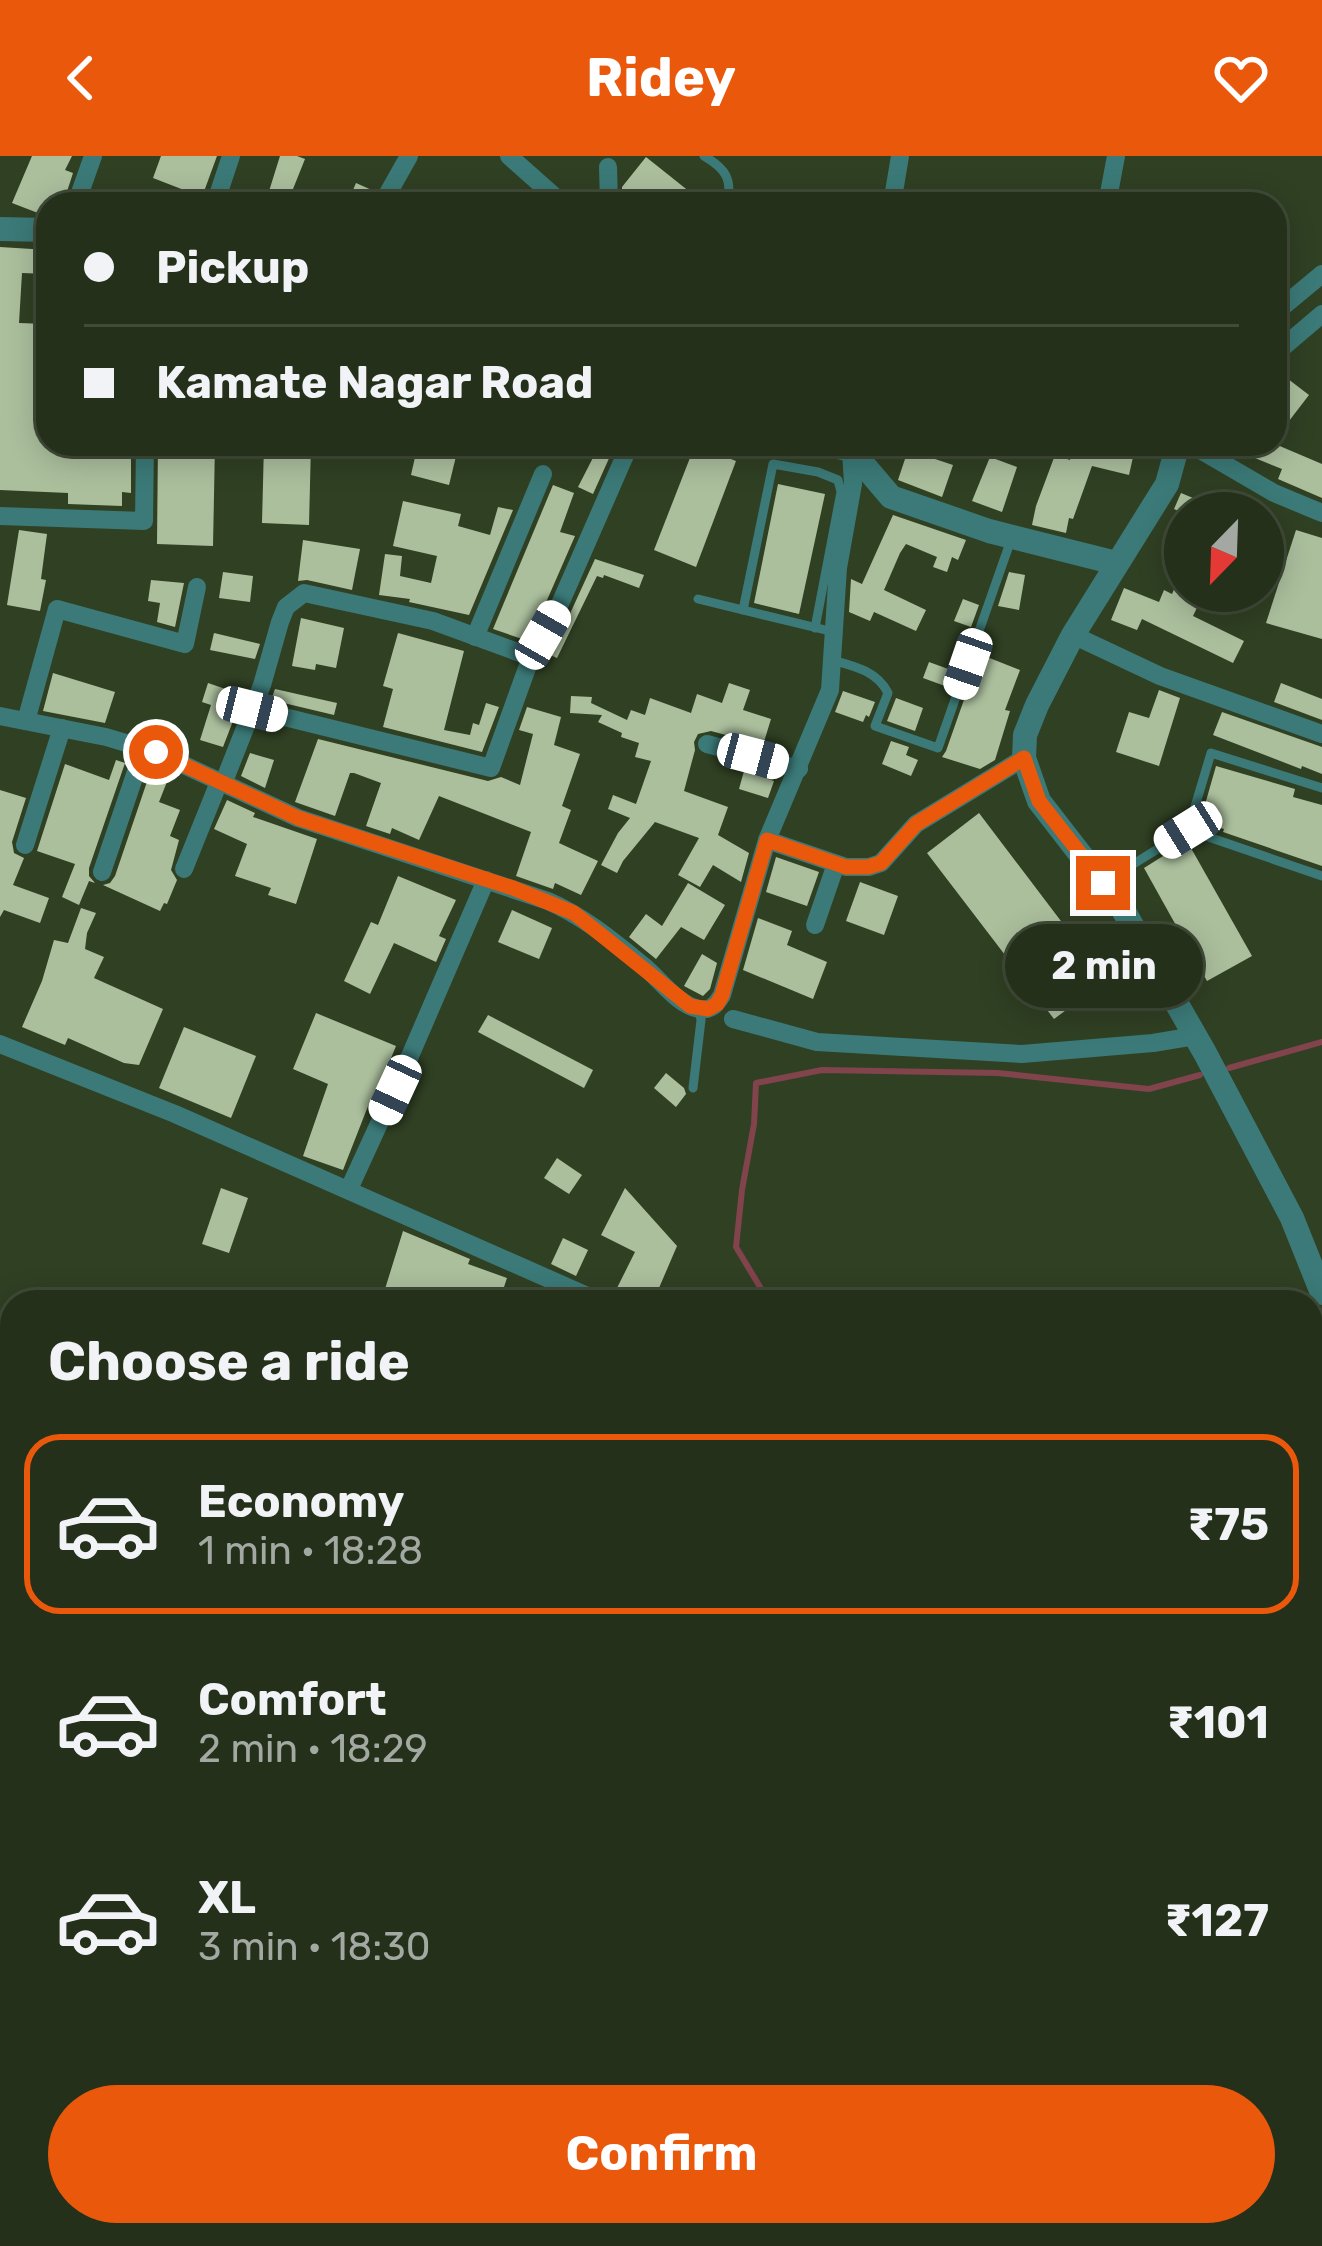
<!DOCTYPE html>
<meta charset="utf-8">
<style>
:root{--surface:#24301a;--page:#2c3823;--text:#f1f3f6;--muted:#a3a9a2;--line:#414b39;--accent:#ea580c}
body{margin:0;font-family:Rubik,sans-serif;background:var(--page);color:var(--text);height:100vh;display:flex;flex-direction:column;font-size:45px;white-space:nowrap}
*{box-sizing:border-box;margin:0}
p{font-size:39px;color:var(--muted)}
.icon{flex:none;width:66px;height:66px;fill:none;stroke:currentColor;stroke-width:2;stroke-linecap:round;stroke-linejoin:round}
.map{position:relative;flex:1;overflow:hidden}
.panel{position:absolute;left:0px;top:1134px;width:1323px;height:957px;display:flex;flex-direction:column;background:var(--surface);border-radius:36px 36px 0 0;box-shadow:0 6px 30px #0003,0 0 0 3px var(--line)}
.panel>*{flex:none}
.hud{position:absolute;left:36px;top:36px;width:1251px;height:264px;border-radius:36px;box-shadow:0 6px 30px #0003,0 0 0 3px var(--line);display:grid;align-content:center;height:264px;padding:0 48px;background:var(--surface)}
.needle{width:78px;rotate:203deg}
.buttons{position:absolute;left:1164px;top:336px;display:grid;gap:24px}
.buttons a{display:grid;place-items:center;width:120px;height:120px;border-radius:50%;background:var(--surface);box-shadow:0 6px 30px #0003,0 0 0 3px var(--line);font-size:60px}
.end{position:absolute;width:54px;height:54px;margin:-27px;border:15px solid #ea580c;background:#fff;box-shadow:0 0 0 6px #fff}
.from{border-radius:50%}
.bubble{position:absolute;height:84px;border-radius:42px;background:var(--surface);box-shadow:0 6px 30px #0003,0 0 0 3px var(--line);font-size:39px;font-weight:700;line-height:84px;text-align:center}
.car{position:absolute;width:36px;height:72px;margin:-36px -18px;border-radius:15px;box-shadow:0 0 9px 3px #0007;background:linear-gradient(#fff 24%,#345 0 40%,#fff 0 76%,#345 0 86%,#fff 0)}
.hud b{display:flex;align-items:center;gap:42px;height:114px;font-size:45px}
.hud b+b{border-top:3px solid var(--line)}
.hud i{width:30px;height:30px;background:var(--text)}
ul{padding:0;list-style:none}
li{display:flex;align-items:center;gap:36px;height:180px;margin:0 24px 18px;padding:0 24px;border:6px solid transparent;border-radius:36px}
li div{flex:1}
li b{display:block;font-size:45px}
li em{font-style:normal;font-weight:700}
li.current{border-color:var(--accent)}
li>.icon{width:108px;height:108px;stroke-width:1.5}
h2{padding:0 48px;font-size:54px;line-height:144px}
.cta{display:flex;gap:24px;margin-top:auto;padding:24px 48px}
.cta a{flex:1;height:138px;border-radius:72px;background:var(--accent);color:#fff;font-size:48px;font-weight:700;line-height:138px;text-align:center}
header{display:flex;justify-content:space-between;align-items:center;height:156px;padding:0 48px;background:var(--accent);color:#fff;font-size:54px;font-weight:700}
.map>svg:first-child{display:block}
</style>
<header><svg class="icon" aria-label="back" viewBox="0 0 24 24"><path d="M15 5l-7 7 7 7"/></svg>Ridey<svg class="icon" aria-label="heart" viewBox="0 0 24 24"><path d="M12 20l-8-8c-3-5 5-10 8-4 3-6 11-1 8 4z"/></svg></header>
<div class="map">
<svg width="1322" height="2090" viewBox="0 0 1322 2090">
<rect width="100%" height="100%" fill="#304023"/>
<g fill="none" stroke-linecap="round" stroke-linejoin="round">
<g stroke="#81434c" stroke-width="6">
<path d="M 1229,912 L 1322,886"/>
<path d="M 769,1146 L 736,1091 L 742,1034 L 754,968 L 756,927 L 822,914 L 998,917 L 1149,933 L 1200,919"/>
<path d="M 461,2090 L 463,2079"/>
</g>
</g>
<g fill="#abbf9d">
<path d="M 32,0 L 72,0 L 65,14 L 73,17 L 63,48 L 48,48 L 48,58 L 38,57 L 12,47 Z"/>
<path d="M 161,0 L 217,0 L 202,41 L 153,22 Z"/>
<path d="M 280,0 L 297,0 L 305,3 L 287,48 L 265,48 Z"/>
<path d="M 646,1 L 705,48 L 636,48 L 622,39 L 622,31 Z"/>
<path d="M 356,27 L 374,35 L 369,48 L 347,48 Z"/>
<path d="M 0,91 L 48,94 L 48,118 L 22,117 L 19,167 L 46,168 L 48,288 L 131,288 L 131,337 L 122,336 L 122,350 L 68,348 L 68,337 L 0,334 Z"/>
<path d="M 1275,213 L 1309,239 L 1289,265 L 1275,254 Z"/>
<path d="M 158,288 L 215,288 L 213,390 L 157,388 Z"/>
<path d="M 264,288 L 311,288 L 309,369 L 262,367 Z"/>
<path d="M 418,288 L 459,288 L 449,329 L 411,319 Z"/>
<path d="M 600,288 L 615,289 L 593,338 L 578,331 Z"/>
<path d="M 1074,288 L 1136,288 L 1129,319 L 1092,310 L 1073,363 L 1069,362 L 1066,377 L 1032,369 L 1036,350 L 1055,299 L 1070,304 Z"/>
<path d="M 1217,288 L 1275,288 L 1322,308 L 1322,342 L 1278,323 L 1282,313 L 1245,298 L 1242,302 Z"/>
<path d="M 695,289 L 736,305 L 696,411 L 654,394 Z"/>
<path d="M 908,294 L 953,309 L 942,341 L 898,324 Z"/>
<path d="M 990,301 L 1017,311 L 1002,356 L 972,345 Z"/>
<path d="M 778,328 L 825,338 L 799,458 L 754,447 Z"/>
<path d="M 553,329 L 574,337 L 560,376 L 575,380 L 544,451 L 525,484 L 493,473 Z"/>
<path d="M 1181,337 L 1229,357 L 1183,357 L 1174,353 Z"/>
<path d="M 403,345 L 461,358 L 458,370 L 490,379 L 498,351 L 513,354 L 469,459 L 409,446 L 410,443 L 379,439 L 385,398 L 402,400 L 400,420 L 431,427 L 437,400 L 393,390 Z"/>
<path d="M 893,359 L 966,384 L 958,404 L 952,401 L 947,416 L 933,411 L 937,401 L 906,388 L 900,397 L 884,434 L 926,454 L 916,475 L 874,456 L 870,465 L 849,456 L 851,423 L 862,428 Z"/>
<path d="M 19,374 L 47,378 L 41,423 L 46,424 L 40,455 L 7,449 Z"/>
<path d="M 1296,374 L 1322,382 L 1322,483 L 1266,467 Z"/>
<path d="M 303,384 L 360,393 L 352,434 L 307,424 L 298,425 Z"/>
<path d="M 595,403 L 644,419 L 639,432 L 604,419 L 603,422 L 597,420 L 557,502 L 548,498 L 568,462 Z"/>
<path d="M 1185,409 L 1185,435 L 1205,435 L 1193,460 L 1244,485 L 1233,507 L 1142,463 L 1137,474 L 1111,464 L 1124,432 L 1159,446 L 1164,434 L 1172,438 Z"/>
<path d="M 223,416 L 253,420 L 250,446 L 219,442 Z"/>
<path d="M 1009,416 L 1025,419 L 1019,454 L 998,450 Z"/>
<path d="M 151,424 L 184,427 L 175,471 L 157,466 L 160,447 L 148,445 Z"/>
<path d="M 963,443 L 979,449 L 971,471 L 954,465 Z"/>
<path d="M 301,462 L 344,472 L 336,512 L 316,508 L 315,514 L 292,510 Z"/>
<path d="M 214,477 L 260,488 L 255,503 L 210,494 Z"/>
<path d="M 398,477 L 464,495 L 444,574 L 470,579 L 473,567 L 479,569 L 486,547 L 499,551 L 482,596 L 383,571 L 393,533 L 383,530 Z"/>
<path d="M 987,501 L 1020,514 L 1005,554 L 1010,555 L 995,604 L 980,613 L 942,601 L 946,595 L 966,538 L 972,541 Z"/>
<path d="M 929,506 L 951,514 L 945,530 L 923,522 Z"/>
<path d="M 53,517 L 115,536 L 105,567 L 43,555 Z"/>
<path d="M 208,527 L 243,539 L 223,591 L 200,584 L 211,549 L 202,546 Z"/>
<path d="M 729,527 L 750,534 L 743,554 L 771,563 L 763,589 L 711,575 L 698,578 L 694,586 L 695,594 L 684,635 L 728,651 L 718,679 L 749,697 L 741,726 L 713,709 L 700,731 L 678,719 L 699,682 L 655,666 L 623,705 L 617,717 L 601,709 L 618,677 L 630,662 L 608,653 L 613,639 L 636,648 L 651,605 L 635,601 L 639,587 L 621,581 L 622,577 L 598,566 L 602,559 L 570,557 L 571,540 L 592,541 L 591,547 L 627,564 L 631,554 L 645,559 L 650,542 L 691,557 L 697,538 L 722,547 Z"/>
<path d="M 1281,527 L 1322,543 L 1322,564 L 1274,546 Z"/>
<path d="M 275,533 L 337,547 L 334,559 L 271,544 Z"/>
<path d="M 1159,534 L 1180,542 L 1159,610 L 1116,596 L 1129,556 L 1149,562 Z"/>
<path d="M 843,535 L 875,546 L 869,561 L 866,559 L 863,566 L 835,556 Z"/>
<path d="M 896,542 L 923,552 L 915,575 L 887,565 Z"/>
<path d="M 527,551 L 561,561 L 554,589 L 580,598 L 562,650 L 571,654 L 559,687 L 598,705 L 581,739 L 555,727 L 553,733 L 516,720 L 531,676 L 439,640 L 419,684 L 392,672 L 390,678 L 366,670 L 381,627 L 354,617 L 350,617 L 335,660 L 295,646 L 318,583 L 488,625 L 501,621 L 520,629 L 533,578 L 519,574 Z"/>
<path d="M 1222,556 L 1322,591 L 1322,618 L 1302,610 L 1301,613 L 1213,579 Z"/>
<path d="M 891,585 L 909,591 L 906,599 L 918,604 L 911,620 L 882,608 Z"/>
<path d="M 250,597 L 274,604 L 265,632 L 241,620 Z"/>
<path d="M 116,604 L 125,607 L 89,712 L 89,720 L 95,727 L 89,725 L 79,749 L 62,741 L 75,708 L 37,695 L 65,608 L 109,624 Z"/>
<path d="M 1216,610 L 1295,633 L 1293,641 L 1322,649 L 1322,710 L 1223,676 L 1224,673 L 1200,666 Z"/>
<path d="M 152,611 L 170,618 L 159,646 L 180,654 L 170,680 L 179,684 L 171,714 L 177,724 L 167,748 L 164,747 L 160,755 L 103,729 L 110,727 L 115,720 Z"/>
<path d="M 744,615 L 774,625 L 768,642 L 739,633 Z"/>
<path d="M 0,634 L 26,642 L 12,686 L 14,697 L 24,702 L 13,729 L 49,742 L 40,767 L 4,754 L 0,761 Z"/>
<path d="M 227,644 L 255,657 L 253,661 L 317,683 L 296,748 L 268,739 L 271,732 L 235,720 L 247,688 L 214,673 Z"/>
<path d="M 979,657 L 1095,810 L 1063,834 L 1073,849 L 1054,863 L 927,697 Z"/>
<path d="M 1187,685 L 1252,800 L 1207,825 L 1144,712 Z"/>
<path d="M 776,701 L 819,716 L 807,750 L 766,736 Z"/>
<path d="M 398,720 L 456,744 L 439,780 L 446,783 L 436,806 L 394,787 L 370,838 L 344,825 L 371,766 L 378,769 Z"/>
<path d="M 860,726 L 898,740 L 884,779 L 846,765 Z"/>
<path d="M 688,727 L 725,749 L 704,784 L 681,771 L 656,803 L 629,781 L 646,758 L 662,770 Z"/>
<path d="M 81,752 L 96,757 L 87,777 L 85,793 L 104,801 L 94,822 L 163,853 L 139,909 L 124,907 L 68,882 L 65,889 L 22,871 L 42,825 L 54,784 L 68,787 Z"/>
<path d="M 512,754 L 552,772 L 539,803 L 498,786 Z"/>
<path d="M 758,762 L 792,775 L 787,789 L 827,806 L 813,843 L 743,814 Z"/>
<path d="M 702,798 L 717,807 L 710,833 L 703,840 L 684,830 Z"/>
<path d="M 316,857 L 396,890 L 373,946 L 370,945 L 343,1014 L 303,1000 L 328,928 L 293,913 Z"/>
<path d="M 488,859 L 593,914 L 584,932 L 478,876 Z"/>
<path d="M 184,871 L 256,900 L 231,962 L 159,932 Z"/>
<path d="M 666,917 L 684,932 L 686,938 L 676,951 L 654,932 Z"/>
<path d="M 557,1002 L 582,1019 L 569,1038 L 544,1022 Z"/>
<path d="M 221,1032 L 248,1042 L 229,1097 L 202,1088 Z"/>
<path d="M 625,1032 L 677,1090 L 653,1146 L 635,1146 L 615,1136 L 635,1096 L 601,1079 Z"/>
<path d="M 403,1075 L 470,1103 L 468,1108 L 507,1122 L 499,1146 L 381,1146 Z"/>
<path d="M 563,1082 L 588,1094 L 576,1120 L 551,1108 Z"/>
</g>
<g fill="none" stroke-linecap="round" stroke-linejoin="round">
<g stroke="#3b7a78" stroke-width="9">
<path d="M 704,0 C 725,12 733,23 727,48"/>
<path d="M 698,443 L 834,476"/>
<path d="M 743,454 L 773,308 L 818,316 L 838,324 L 841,336 L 815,472"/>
<path d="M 832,504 C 854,510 877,515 888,537 L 875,570 L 938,592 L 1012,381"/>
<path d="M 1188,674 L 1322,720"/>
<path d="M 1103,727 L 1188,674 L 1211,597 L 1322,632"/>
<path d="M 693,932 L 701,864 L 699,854"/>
</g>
<g stroke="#3b7a78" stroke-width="18">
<path d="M 509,0 L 563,48"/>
<path d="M 608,11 L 609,48"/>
<path d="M 76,48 L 93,0"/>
<path d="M 215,48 L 231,0"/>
<path d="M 382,48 L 409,0"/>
<path d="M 892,48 L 900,0"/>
<path d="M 1107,48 L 1116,0"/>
<path d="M 1275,157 L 1322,118"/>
<path d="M 1275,198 L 1322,158"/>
<path d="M 1190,288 L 1274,337 L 1322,357"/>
<path d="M 0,360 L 144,365 L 145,288"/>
<path d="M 1073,479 L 1160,520 L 1322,578"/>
<path d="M 475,481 L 543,318"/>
<path d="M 252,553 L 491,612 L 531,501"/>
<path d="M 0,560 L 106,581 L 156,596 L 298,662 L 548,745 C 585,761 614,786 645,811 C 660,824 678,849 699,853 C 711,855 716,849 722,839 L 767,684 L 830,534 L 838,412 L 853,328 L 851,294"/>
<path d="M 26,565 L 57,453 L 185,488 L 197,431"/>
<path d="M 707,588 L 799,613"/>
<path d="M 223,628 L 262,529 L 280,466 L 286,451 L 304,437 L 433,465 L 531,501 L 556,457 L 630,288"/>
<path d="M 767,684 L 846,711 L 869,711 L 881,707 L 916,668 L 1024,602"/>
<path d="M 25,689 L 62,572"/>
<path d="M 184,713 L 219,626"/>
<path d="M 102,716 L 144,592"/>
<path d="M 815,769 L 836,708"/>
<path d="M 733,863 L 817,886 L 1022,898 L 1153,887 L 1195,880"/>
<path d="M 0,888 L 175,958 L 601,1146"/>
<path d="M 349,1033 L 410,900 L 486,724"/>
<path d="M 0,1266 L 12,1270"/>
<path d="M 1311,1350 L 1322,1353"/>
<path d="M 1311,1499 L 1322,1504"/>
<path d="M 0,1577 L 12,1581"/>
<path d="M 1311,1666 L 1322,1669"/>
<path d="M 0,1729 L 12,1732"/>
<path d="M 0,1809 L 12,1812"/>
<path d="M 1311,1832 L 1322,1833"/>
<path d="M 0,1922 L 12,1924"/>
<path d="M 0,2010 L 12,2013"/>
<path d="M 949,2090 L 950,2079"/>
</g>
<g stroke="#3b7a78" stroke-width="24">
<path d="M 0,73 L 48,74"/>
<path d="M 826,288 L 851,294 L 871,288"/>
<path d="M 1178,288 L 1167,328 L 1073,479 L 1037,549 L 1025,579 L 1024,602 L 1039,645 L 1122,752 L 1205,897 L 1292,1062 L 1322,1137"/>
<path d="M 851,294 L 891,341 L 989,375 L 1116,407"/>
</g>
</g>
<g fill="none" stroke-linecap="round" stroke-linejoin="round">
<path stroke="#ea580c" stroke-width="15" d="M 156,596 L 298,662 L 513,732 L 574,757 L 690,850 L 708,853 L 717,848 L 722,839 L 767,684 L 846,711 L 868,711 L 881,707 L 916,668 L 1024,602 L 1039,645 L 1103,727"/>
</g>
</svg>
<div class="buttons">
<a><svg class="needle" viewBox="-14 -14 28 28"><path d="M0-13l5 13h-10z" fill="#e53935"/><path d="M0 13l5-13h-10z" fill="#a3a9a2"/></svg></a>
</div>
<i class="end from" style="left:156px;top:596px"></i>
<i class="end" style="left:1103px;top:727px"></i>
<div class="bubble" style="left:1005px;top:768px;width:198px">2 min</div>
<i class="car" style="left:543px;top:479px;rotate:30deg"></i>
<i class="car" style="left:968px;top:508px;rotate:199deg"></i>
<i class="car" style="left:252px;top:553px;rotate:104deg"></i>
<i class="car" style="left:753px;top:600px;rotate:105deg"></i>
<i class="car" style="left:1188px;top:674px;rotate:238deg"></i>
<i class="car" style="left:395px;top:934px;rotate:205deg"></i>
<div class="hud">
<b><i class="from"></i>Pickup</b>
<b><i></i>Kamate Nagar Road</b>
</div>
<section class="panel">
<h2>Choose a ride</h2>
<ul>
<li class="current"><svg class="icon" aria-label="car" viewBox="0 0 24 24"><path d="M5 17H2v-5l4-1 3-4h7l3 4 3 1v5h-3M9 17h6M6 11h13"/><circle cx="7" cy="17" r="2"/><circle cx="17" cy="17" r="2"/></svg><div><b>Economy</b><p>1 min · 18:28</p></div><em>₹75</em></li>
<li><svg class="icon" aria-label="car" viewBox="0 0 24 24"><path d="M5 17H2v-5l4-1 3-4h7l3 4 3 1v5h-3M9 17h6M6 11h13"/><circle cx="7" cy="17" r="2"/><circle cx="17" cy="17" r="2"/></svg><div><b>Comfort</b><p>2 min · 18:29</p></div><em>₹101</em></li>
<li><svg class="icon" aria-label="car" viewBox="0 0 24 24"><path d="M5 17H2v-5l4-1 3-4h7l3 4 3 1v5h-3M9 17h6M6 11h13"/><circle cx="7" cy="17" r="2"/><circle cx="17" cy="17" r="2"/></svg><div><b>XL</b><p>3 min · 18:30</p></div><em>₹127</em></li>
</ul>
<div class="cta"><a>Confirm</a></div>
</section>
</div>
